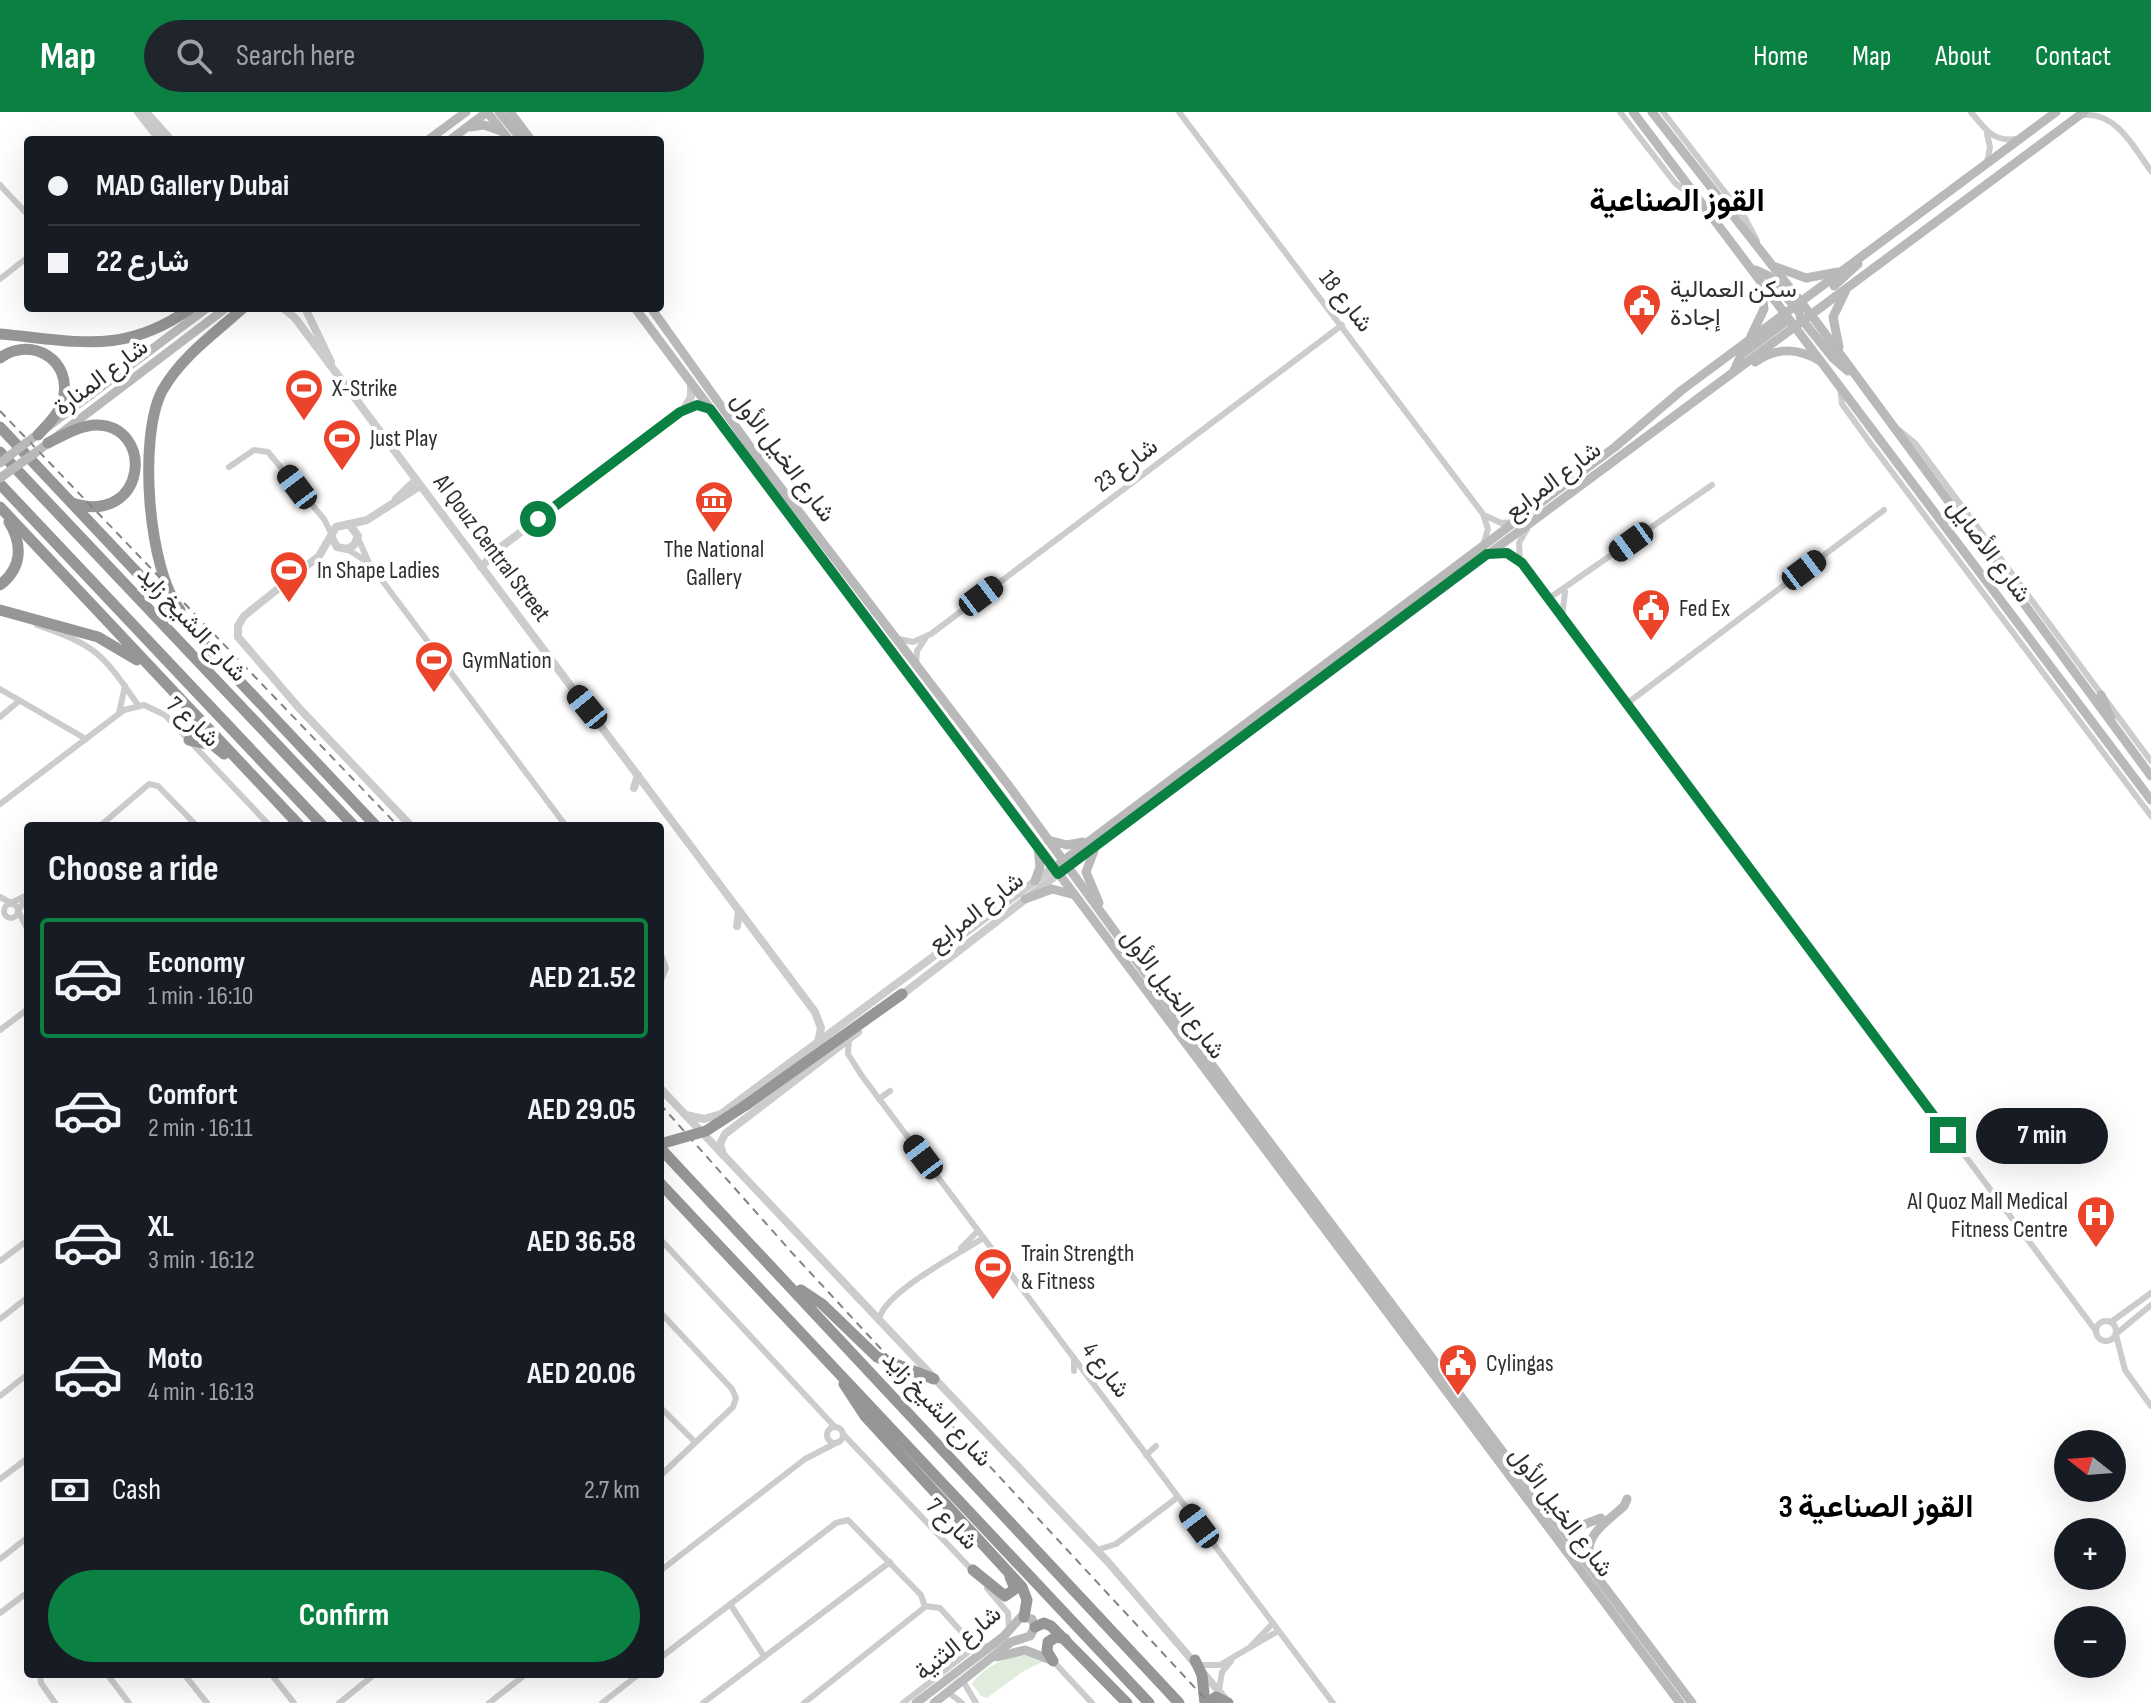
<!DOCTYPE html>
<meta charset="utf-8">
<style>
:root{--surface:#171b24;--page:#20242c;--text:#f1f3f6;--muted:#9ea1a6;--line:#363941;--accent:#0b8043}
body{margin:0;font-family:"Sofia Sans Condensed",Vazirmatn,sans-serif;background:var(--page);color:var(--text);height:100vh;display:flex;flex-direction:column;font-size:30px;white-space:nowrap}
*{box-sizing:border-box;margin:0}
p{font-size:26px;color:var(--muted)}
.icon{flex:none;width:44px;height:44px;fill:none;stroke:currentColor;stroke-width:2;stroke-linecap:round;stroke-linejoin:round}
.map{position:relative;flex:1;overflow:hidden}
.details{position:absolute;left:24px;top:710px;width:640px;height:856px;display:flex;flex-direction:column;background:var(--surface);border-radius:8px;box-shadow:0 8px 32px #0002}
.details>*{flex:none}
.banner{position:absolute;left:24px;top:24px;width:640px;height:176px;border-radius:8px;box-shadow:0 8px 32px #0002;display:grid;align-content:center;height:176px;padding:0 24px;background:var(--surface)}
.needle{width:52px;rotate:287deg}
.tools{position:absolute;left:2054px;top:1318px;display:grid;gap:16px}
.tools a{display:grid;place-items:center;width:72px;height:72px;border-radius:50%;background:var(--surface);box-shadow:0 8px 32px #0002;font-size:40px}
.end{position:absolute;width:36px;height:36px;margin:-18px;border:10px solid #0b8043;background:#fff;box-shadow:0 0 0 4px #fff}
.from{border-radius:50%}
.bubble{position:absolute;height:56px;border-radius:28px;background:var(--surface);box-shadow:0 8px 32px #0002;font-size:26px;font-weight:700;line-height:56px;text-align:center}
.car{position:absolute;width:24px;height:48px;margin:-24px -12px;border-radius:10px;box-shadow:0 0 6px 2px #0007;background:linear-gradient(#222 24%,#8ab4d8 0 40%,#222 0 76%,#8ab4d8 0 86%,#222 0)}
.banner b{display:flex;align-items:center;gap:28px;height:76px;font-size:30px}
.banner b+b{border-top:2px solid var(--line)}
.banner i{width:20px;height:20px;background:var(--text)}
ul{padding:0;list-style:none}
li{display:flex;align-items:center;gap:24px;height:120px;margin:0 16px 12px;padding:0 8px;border:4px solid transparent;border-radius:8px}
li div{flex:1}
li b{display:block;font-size:30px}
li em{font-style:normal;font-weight:700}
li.selected{border-color:var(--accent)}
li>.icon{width:72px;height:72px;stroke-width:1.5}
h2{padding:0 24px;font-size:36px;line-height:96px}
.pay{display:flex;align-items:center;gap:20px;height:88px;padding:0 24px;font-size:30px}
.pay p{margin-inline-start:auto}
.primary-button{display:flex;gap:16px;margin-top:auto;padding:16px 24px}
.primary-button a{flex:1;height:92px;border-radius:48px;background:var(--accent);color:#fff;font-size:32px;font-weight:700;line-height:92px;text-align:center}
header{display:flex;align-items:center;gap:48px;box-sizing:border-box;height:112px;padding:0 40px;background:var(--accent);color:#fff}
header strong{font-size:38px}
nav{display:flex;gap:44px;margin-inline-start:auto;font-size:28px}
.search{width:560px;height:72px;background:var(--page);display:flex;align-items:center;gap:20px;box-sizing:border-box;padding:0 28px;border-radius:44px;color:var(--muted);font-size:30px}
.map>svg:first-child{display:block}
</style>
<header>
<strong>Map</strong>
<div class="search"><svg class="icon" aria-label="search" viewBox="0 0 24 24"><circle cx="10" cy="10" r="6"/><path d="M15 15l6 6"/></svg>Search here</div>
<nav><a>Home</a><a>Map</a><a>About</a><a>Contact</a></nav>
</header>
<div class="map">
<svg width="2151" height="1591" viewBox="0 0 2151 1591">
<rect width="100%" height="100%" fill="#fff"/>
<path fill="#e1eddc" d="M 1023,1541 L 1044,1549 L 1022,1560 L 987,1586 L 981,1584 L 972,1572 C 983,1554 1005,1547 1023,1541 Z"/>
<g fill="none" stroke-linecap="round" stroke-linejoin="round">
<g stroke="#ccc" stroke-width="6">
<path d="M 1179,0 L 1483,402 L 1488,417 L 1483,433"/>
<path d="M 1620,0 L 1675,71 L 1696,87"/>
<path d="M 1663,0 L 1745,106 L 1757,129"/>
<path d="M 1971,0 C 1984,16 1993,30 2015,27"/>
<path d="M 2083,3 C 2117,0 2134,36 2151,59"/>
<path d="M 1987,22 L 1990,35 L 1987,50"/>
<path d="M 0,73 L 28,103"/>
<path d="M 0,167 L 28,145"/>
<path d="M 1840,275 L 1842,292 L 1868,328 L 2151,704"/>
<path d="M 1899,318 L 1915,331 L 2151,649"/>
<path d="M 229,355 L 254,338 L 268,340 L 324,407 L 332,423"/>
<path d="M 1486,404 L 1501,411 L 1513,410"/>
<path d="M 358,426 L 369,451 L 566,714"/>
<path d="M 347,437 L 366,449"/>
<path d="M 1491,441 L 1507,441 L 1522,451 L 2096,1219"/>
<path d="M 1520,448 L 1519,431 L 1527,417"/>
<path d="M 1548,487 L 1712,373"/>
<path d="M 1562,505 L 1565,480"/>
<path d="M 37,513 C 97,534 102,541 138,593"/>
<path d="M 899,527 L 913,530 L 931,522 L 1342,213"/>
<path d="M 916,553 L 917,539 L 925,527"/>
<path d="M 0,577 L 86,627"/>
<path d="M 1625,593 L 1884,398"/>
<path d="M 119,601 L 125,574"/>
<path d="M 0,605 L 19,589"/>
<path d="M 0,692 L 124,598 L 144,593 L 165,603 L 270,714"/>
<path d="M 100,714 L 149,672 L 158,674 L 197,714"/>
<path d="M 0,785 L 11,791 L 25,784"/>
<circle cx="11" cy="799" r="7"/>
<path d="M 27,816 L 18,799 L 28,783"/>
<path d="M 660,840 L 666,856 L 660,871"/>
<path d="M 0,918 L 28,897"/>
<path d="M 849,926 L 848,942 L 862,964 L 1333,1591"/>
<path d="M 879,987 L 890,979"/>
<path d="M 660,1127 L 835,1315"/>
<path d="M 961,1136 L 978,1119"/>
<path d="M 0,1149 L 28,1128"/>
<path d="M 660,1200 L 732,1277 L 736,1286 L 733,1295 L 660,1364"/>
<path d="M 0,1207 L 28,1185"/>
<circle cx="2106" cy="1219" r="10"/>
<path d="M 879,1209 C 880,1182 961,1141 983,1126"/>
<path d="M 2111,1210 L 2151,1181"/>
<path d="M 2116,1222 L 2151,1193"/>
<path d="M 2116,1223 L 2125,1258 L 2151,1294"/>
<path d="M 1074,1259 L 1074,1246"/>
<path d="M 0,1284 L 28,1262"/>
<path d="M 660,1295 L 695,1330"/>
<circle cx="835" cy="1323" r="8"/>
<path d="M 843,1322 L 972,1458"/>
<path d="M 1146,1343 L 1156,1334"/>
<path d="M 0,1367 L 28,1346"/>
<path d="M 1097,1438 L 1116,1432 L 1178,1385"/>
<path d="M 0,1447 L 28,1425"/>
<path d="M 660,1459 L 805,1347 L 836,1331"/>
<path d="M 987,1476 L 1008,1501 L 1009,1517"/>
<path d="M 730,1492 L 764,1544"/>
<path d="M 925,1494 L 940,1496 L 975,1535"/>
<path d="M 0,1501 L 28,1480"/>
<path d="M 1251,1534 L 1273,1511"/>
<path d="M 660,1546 L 836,1411 L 848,1408 L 921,1483 L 925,1495 L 804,1591"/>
<path d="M 1053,1549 L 1092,1591"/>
<path d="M 1199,1553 L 1220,1553 L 1278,1519"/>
<path d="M 40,1562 L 41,1571 L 55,1591"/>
<path d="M 107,1562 L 129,1591"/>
<path d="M 184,1562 L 207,1591"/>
<path d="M 271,1562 L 294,1591"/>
<path d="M 963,1569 L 976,1591"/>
<path d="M 1219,1578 L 1222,1560 L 1231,1549"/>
<path d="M 948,1580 L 962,1591"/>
<path d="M 339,1591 L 375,1562"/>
<path d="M 489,1591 L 526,1562"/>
<path d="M 602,1591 L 639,1562"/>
<path d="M 703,1591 L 890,1450"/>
<path d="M 903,1591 L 975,1535 L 991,1534"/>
</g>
<g stroke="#ccc" stroke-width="8">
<path d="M 138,0 L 160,28"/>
<path d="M 146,0 L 171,28"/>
<path d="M 283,196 L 295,206 L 815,900 L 821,916 L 818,930"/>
<path d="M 305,196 L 331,250"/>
<path d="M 684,297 L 691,285 L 691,271"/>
<path d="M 396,387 L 416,368"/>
<path d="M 350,412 L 367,408 L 420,374"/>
<path d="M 332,426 L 337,435 L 347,437 L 354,433 L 358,424 L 349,412 L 336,415 L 319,444 L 244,504 L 238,514 L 238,525 L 299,596 L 411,714"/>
<path d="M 481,455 L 501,435 L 680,300 L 697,293 L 710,296"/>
<path d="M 634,676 L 638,663"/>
<path d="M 737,814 L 739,799"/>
<path d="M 899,885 L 1058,762"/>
<path d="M 660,976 L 1108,1450 L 1228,1590"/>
<path d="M 686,1003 L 704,1007 L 721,1002 L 1054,755"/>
<path d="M 723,1043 L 720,1032 L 725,1022 L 858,920"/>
</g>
<g stroke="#b9b9b9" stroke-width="9">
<path d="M 487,0 L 509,28"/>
<path d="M 499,0 L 522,28"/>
<path d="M 510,0 L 531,28"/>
<path d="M 1633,0 L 2151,688"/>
<path d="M 1652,0 L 1815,208 L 2151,664"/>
<path d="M 470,15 L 484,13 L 501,19"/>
<path d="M 428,28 L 466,0"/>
<path d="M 450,28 L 487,0"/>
<path d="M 1776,155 L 1806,166 L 1838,160"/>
<path d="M 1756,158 L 1769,164 L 1799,200"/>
<path d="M 1834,174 L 1858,152"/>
<path d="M 635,196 L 1680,1591"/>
<path d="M 651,196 L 761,350 L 1012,678 L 1231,979 L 1692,1591"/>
<path d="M 1800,205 L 1832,245 L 1848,259"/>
<path d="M 1751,224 L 1764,197 L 1760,166"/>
<path d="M 1839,235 L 1833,205 L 1846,178"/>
<path d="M 1755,250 C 1776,235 1799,236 1820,249"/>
<path d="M 1734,259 L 1741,243 L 1788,208"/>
<path d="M 26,331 L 207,196"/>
<path d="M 35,341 L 226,196"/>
<path d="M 2101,583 L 2111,607"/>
<path d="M 1048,728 L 1067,733 L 1083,730"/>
<path d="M 1094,739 L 1086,760 L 1099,791"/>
<path d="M 1060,751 L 1615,335 L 1682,278 L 2056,0"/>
<path d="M 1064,757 L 2084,0"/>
<path d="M 1035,769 L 1040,755 L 1038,735"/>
<path d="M 1025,787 L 1052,777 L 1071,782"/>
<path d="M 1556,1409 L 1575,1416 L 1601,1406"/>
<path d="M 1591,1451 C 1581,1424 1607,1410 1624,1394 L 1627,1387"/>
<path d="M 997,1545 L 1025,1538 L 1051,1548"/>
<path d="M 916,1591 L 1004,1524 L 1021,1505 L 1032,1507 L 1035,1515 L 1030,1524 L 1011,1530 L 934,1591"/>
</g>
<g stroke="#969696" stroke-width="11">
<path d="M 0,222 C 77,229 124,244 191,196"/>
<path d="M 0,246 C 31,223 73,248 63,287 C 60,301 47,313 38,323"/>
<path d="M 0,315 L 376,714"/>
<path d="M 48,331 C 62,324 78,314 95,313 C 156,312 147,415 72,391"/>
<path d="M 0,340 L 354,714"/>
<path d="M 0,372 L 323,714"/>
<path d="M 0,395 L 300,714"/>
<path d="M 0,473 C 22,456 23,433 9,410"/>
<path d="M 0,498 L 98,525 L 137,548"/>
<path d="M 180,498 C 148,457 138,326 162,279 C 181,245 214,222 243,196"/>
<path d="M 189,628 L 213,633 L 224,642"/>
<path d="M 746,993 L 902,882"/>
<path d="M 660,1036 L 1179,1591"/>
<path d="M 660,1071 L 1149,1591"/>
<path d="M 801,1178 L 822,1192 L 877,1245 L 934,1267"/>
<path d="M 844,1272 L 865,1304 L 1022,1475 L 1027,1488 L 1024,1505"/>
<path d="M 973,1458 L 1005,1484 L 1015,1477 L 1010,1465"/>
<path d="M 1035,1515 L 1044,1511 L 1051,1514 L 1127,1591"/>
<path d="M 1195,1548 L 1202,1563 L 1205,1591"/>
<path d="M 1053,1549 L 1047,1539 L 1048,1530 L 1056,1525 L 1065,1527"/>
<path d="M 1208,1591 L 1216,1585 L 1228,1591"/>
</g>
<g stroke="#848484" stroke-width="2" stroke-dasharray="8 6" stroke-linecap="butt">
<path d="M 0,299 L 398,714"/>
<path d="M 660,992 L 794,1143 L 1209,1591"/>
</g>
<g stroke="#b9b9b9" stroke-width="9">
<path d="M 0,351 L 26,331"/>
<path d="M 0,366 L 35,341"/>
</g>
<path stroke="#969696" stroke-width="11" d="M 660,1032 L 706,1019 L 746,993"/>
</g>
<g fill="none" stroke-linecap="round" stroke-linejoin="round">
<path stroke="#0b8043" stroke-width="10" d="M 538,407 L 680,300 L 697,293 L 710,297 L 1058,762 L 1487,442 L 1507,441 L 1522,451 L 1948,1023"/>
</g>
<defs>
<g id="civic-pin" transform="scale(2)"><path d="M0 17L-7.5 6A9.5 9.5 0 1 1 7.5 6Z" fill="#eb442b" stroke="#fff"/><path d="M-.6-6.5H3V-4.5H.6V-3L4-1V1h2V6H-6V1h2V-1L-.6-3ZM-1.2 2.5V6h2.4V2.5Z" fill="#fff"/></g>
<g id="stadium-pin" transform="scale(2)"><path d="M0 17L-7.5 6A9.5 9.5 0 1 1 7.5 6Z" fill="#eb442b" stroke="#fff"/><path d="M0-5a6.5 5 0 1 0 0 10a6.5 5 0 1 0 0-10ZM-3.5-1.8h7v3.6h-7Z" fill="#fff"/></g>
<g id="museum-pin" transform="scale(2)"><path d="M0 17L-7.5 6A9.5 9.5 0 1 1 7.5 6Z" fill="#eb442b" stroke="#fff"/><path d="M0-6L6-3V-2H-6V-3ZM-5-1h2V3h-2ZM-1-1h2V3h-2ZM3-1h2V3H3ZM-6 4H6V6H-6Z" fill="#fff"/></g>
<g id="hospital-pin" transform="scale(2)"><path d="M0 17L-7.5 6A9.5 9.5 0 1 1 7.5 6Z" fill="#eb442b" stroke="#fff"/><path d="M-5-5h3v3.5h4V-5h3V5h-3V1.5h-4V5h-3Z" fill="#fff"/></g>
</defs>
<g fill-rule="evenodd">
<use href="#civic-pin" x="1642" y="191"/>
<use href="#stadium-pin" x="304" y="276"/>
<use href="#stadium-pin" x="342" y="326"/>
<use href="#museum-pin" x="714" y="388"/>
<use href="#stadium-pin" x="289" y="458"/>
<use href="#civic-pin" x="1651" y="496"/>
<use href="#stadium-pin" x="434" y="548"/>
<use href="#hospital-pin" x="2096" y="1103"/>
<use href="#stadium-pin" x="993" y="1155"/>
<use href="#civic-pin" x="1458" y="1251"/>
</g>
<g text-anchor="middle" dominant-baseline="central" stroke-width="8" stroke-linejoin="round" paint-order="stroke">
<g font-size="24" fill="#2f2f2f" stroke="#fff" text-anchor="start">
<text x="1670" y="177">سكن العمالية<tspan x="1670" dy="28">إجادة</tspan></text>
<text x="332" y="276">X-Strike</text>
<text x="370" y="326">Just Play</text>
<text x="714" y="437" text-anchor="middle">The National<tspan x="714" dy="28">Gallery</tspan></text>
<text x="317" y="458">In Shape Ladies</text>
<text x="1679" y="496">Fed Ex</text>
<text x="462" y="548">GymNation</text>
<text x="2068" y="1089" text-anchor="end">Al Quoz Mall Medical<tspan x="2068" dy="28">Fitness Centre</tspan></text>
<text x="1021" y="1141">Train Strength<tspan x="1021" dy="28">&amp; Fitness</tspan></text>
<text x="1486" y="1251">Cylingas</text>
</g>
<g font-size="24" fill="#2f2f2f" stroke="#fff">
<text transform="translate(1346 189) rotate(52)">شارع 18</text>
<text transform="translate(101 265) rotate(-37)">شارع المنارة</text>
<text transform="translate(783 345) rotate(53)">شارع الخيل الأول</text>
<text transform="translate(1126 353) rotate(-37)">شارع 23</text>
<text transform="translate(1553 369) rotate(-37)">شارع المرابع</text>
<text transform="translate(492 436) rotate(53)">Al Qouz Central Street</text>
<text transform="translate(1989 439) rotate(53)">شارع الأصايل</text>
<text transform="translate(192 512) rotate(47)">شارع الشيخ زايد</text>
<text transform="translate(193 610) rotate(43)">شارع 7</text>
<text transform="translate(976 800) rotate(-38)">شارع المرابع</text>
<text transform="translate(1173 882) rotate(53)">شارع الخيل الأول</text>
<text transform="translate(1106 1258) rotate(53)">شارع 4</text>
<text transform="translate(937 1297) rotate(47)">شارع الشيخ زايد</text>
<text transform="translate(1561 1400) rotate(53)">شارع الخيل الأول</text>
<text transform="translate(952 1412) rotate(45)">شارع 7</text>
<text transform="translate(958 1531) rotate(-39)">شارع الثنية</text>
</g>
<g font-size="32" font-weight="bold" fill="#000" stroke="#fff">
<text x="1677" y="89">القوز الصناعية</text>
<text x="1876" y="1395">القوز الصناعية 3</text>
</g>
</g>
</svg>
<div class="tools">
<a><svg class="needle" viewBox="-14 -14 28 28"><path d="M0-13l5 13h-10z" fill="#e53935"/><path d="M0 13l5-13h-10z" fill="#9ea1a6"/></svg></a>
<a>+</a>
<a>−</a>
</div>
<i class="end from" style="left:538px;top:407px"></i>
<i class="end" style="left:1948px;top:1023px"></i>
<div class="bubble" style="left:1976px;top:996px;width:132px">7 min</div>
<i class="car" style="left:297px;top:375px;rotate:323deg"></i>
<i class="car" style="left:1631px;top:430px;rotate:234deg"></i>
<i class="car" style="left:1804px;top:458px;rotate:53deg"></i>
<i class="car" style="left:981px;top:484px;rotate:53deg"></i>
<i class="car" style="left:587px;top:595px;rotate:321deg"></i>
<i class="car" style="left:923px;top:1045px;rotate:323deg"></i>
<i class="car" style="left:1199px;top:1414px;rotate:323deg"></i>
<div class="banner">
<b><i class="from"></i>MAD Gallery Dubai</b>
<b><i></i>شارع 22</b>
</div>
<section class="details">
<h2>Choose a ride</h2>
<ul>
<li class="selected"><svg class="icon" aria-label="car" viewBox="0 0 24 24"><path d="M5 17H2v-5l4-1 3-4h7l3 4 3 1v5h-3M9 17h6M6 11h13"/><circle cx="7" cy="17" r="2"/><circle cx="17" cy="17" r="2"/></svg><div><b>Economy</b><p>1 min · 16:10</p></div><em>AED 21.52</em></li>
<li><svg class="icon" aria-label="car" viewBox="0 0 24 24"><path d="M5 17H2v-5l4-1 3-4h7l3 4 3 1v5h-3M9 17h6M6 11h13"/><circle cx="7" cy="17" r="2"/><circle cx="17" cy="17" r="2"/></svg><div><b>Comfort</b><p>2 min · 16:11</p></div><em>AED 29.05</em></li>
<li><svg class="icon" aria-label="car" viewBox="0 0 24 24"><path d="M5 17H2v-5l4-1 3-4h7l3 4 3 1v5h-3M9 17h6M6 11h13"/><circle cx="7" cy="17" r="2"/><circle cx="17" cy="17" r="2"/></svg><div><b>XL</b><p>3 min · 16:12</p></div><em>AED 36.58</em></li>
<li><svg class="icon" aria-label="car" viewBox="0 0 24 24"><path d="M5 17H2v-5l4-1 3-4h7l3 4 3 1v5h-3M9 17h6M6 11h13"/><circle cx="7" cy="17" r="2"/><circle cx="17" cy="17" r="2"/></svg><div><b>Moto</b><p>4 min · 16:13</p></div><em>AED 20.06</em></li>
</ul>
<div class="pay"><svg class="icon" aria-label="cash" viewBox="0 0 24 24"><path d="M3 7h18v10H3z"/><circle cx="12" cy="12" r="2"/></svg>Cash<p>2.7 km</p></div>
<div class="primary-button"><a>Confirm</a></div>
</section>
</div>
